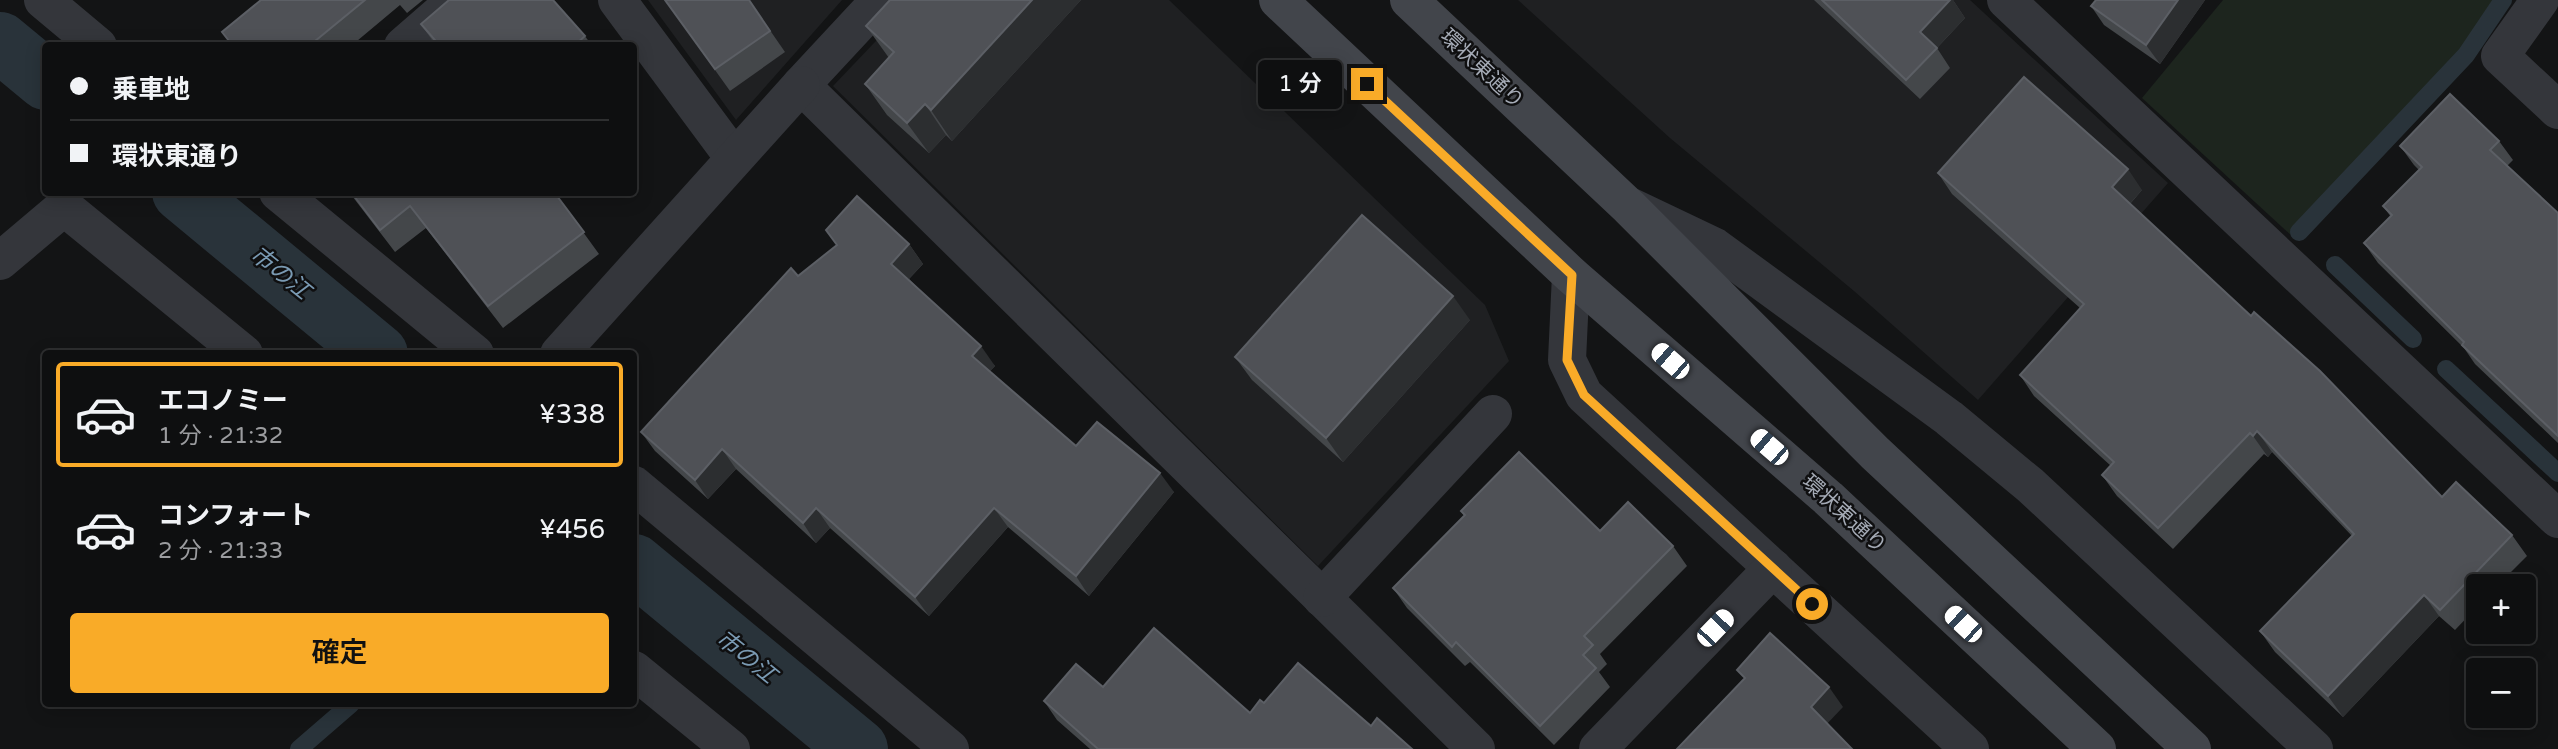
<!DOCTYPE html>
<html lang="ja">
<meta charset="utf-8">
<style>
:root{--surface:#0e0f10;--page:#171819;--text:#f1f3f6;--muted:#9b9c9f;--line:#2e2f30;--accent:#f9ab28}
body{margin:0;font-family:"Varela Round","Noto Sans JP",sans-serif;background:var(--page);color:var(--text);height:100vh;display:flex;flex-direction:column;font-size:26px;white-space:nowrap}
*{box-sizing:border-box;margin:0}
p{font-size:23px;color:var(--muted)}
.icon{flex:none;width:38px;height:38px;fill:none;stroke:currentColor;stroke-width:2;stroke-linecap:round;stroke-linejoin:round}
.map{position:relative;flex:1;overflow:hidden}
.sheet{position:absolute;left:42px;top:350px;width:595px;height:357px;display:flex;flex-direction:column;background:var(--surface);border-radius:7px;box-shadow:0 4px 18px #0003,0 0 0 2px var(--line)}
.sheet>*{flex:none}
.guide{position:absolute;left:42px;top:42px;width:595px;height:154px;border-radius:7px;box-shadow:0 4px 18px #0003,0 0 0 2px var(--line);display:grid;align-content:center;height:154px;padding:0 28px;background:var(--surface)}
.buttons{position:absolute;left:2466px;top:574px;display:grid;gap:14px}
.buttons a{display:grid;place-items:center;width:70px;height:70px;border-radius:7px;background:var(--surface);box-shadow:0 4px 18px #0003,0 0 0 2px var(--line);font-size:35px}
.end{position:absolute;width:32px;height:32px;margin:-16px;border:9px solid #f9ab28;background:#111;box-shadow:0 0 0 4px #111}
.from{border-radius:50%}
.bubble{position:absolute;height:49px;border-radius:7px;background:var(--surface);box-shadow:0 4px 18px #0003,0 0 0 2px var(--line);font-size:23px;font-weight:600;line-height:49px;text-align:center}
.car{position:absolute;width:21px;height:42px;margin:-21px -10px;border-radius:9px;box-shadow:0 0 5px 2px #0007;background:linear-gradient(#fff 24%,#345 0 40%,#fff 0 76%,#345 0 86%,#fff 0)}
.guide b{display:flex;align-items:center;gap:24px;height:66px;font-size:26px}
.guide b+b{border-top:2px solid var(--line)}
.guide i{width:18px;height:18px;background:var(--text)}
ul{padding:12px 0 0;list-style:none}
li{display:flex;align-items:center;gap:21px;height:105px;margin:0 14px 10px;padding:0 14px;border:4px solid transparent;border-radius:7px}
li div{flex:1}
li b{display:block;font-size:26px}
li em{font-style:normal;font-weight:600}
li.active{border-color:var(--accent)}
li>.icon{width:63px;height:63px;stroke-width:1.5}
.action{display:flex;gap:14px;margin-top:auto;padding:14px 28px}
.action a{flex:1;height:80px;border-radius:7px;background:var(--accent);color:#111;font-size:28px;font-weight:600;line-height:80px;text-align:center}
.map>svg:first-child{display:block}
</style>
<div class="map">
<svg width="2558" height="749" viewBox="0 0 2558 749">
<rect width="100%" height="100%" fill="#131415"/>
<g fill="#1f2022">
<path d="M 648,0 L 842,0 L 736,120 Z"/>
<path d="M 915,0 L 1169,0 L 1485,305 L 1509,361 L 1318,566 L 833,86 Z"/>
<path d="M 1518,0 L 1970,0 L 2168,183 L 1978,400 L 1854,291 L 1670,138 Z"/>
</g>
<path fill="#1d251e" d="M 2223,0 L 2503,0 L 2466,55 L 2293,237 L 2142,98 Z"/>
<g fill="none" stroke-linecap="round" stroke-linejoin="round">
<g stroke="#29333a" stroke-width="18">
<path d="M 2299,232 L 2466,55 L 2503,0"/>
<path d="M 2335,265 L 2413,339"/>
<path d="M 2446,369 L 2558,473"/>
<path d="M 299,749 L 351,704"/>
</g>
<g stroke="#29333a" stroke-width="60">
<path d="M 0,42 L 46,80"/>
<path d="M 182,192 L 378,354"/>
<path d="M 634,564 L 858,749"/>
</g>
<g stroke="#34363b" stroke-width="38">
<path d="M 43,0 L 98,46"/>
<path d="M 617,0 L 734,158"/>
<path d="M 880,0 L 801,85 L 1476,749"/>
<path d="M 2006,0 L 2558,519"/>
<path d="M 2540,0 L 2500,56 L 2558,110"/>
<path d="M 403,46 L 456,0"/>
<path d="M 278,192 L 475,354"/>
<path d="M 1631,207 L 1715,247 L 1949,418 L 2030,485 L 2314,749"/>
<path d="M 0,261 L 64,207 L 244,354"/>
<path d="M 1571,275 L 1567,360 L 1584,395 L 1970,749"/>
<path d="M 559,354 L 801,85"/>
<path d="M 634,485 L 950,749"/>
<path d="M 1322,598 L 1493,414"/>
<path d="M 634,670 L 731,749"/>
<path d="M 1598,749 L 1773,568"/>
</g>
<g stroke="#42454b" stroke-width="38">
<path d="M 1278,0 L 1571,275 L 1828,498 L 2097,749"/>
<path d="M 1409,0 L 1629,207 L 1875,453 L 2192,749"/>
</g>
</g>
<g fill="#44474a">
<path d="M 261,0 L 423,0 L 407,13 L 400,5 L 351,46 L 232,46 L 222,32 Z"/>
<path d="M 665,0 L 749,0 L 785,52 L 730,91 Z"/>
<path d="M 890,0 L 1081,0 L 952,141 L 946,135 L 929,153 L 887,115 L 865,84 L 889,58 L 866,26 Z"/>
<path d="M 1814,0 L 1953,0 L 1965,18 L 1937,48 L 1950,68 L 1920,99 Z"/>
<path d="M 2096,0 L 2205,0 L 2160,64 L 2104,25 L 2091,6 Z"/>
<path d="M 421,24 L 585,36 L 592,46 L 436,46 Z"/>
<path d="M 2499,141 L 2513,160 L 2507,166 L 2558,213 L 2558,443 L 2475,364 L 2464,348 L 2378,263 L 2364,243 L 2391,217 L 2383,206 L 2419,170 L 2414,165 L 2400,146 Z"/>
<path d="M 1938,173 L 2142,190 L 2130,204 L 2442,497 L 2512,535 L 2527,556 L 2497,586 L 2478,586 L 2478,606 L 2455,630 L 2439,616 L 2343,717 L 2275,652 L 2260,631 L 2352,536 L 2272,452 L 2268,457 L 2264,454 L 2173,549 L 2117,496 L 2102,475 L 2111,466 L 2034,396 L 2020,375 L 2080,308 L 1952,194 Z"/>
<path d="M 349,192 L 554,192 L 599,254 L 503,328 L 426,228 L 395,252 Z"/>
<path d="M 909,244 L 923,264 L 909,279 L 995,366 L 990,371 L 1076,446 L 1174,492 L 1089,596 L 1008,527 L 929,616 L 830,528 L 816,543 L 736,469 L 708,499 L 655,451 L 641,432 L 798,276 Z"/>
<path d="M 1470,320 L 1343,462 L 1252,380 L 1235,357 Z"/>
<path d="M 1461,511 L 1600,531 L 1673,546 L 1687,566 L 1600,654 L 1607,664 L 1599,672 L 1610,687 L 1554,745 L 1470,662 L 1465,666 L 1407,608 L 1393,588 L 1464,516 Z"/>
<path d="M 1103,687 L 1250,713 L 1264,703 L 1371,726 L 1412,749 L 1090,749 L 1057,720 L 1044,701 Z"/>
</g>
<g fill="#2c2e30">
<path d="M 1032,0 L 1081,0 L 952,141 L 931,110 Z"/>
<path d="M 1950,0 L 1953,0 L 1965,18 L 1934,51 L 1920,32 Z"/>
<path d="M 2178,0 L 2205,0 L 2160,64 L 2146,45 Z"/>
<path d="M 925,104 L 946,135 L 929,153 L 907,123 Z"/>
<path d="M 2128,169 L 2142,190 L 2126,208 L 2112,187 Z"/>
<path d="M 909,244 L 923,264 L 905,283 L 891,264 Z"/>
<path d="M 1453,296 L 1470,320 L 1343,462 L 1326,438 Z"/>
<path d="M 981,346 L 995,366 L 986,375 L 972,356 Z"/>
<path d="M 2257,431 L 2272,452 L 2268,457 L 2253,436 Z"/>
<path d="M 722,449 L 736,469 L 708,499 L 695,480 Z"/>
<path d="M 1160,473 L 1174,492 L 1089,596 L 1076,576 Z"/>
<path d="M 816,508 L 830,528 L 816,543 L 803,523 Z"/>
<path d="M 994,508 L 1008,527 L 929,616 L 915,597 Z"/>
<path d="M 2424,595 L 2439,616 L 2343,717 L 2328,696 Z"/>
<path d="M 1829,687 L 1843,707 L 1824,727 L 1811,707 Z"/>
</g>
<g fill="#4f5156" stroke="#5c5f65" stroke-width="2">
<path d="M 261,0 L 365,0 L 309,46 L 233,46 L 222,32 Z"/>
<path d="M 449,0 L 553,0 L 585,36 L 574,46 L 440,46 L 421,24 Z"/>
<path d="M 665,0 L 749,0 L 770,31 L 715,69 Z"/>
<path d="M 890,0 L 1032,0 L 931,110 L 925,104 L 907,123 L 865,84 L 894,52 L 866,26 Z"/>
<path d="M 1822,0 L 1950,0 L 1920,32 L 1937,48 L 1906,80 Z"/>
<path d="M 2096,0 L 2178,0 L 2146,45 L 2091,6 Z"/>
<path d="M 2024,77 L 2128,169 L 2112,187 L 2251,316 L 2254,312 L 2320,371 L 2442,497 L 2456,482 L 2512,535 L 2440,610 L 2424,595 L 2328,696 L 2260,631 L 2354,534 L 2257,431 L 2253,436 L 2250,433 L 2158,528 L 2102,475 L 2114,462 L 2020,375 L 2084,304 L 1938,173 Z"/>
<path d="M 2450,94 L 2499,141 L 2490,150 L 2558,213 L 2558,436 L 2462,345 L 2464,342 L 2364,243 L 2392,215 L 2383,206 L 2422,167 L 2400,146 Z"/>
<path d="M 351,192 L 554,192 L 584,232 L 488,306 L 410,206 L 380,230 Z"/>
<path d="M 857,196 L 909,244 L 891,264 L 981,346 L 972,356 L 1076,446 L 1097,422 L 1160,473 L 1076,576 L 994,508 L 915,597 L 816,508 L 803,523 L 722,449 L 695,480 L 641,432 L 791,268 L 798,276 L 837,245 L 826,230 Z"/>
<path d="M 1362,215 L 1453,296 L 1326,438 L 1235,357 Z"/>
<path d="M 1519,452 L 1600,531 L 1628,502 L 1673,546 L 1584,636 L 1593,645 L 1583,655 L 1596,668 L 1540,726 L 1456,642 L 1452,647 L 1393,588 L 1465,515 L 1461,511 Z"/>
<path d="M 1154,628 L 1250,713 L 1260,700 L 1264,703 L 1298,663 L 1371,726 L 1377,718 L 1412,749 L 1098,749 L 1044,701 L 1076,664 L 1103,687 Z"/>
<path d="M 1770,633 L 1829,687 L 1811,707 L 1852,749 L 1677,749 L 1745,678 L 1737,670 Z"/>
</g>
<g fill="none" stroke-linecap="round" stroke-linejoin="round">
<path stroke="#f9ab28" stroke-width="9" d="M 1367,84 L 1572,275 L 1567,360 L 1584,395 L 1812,604"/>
</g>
<g text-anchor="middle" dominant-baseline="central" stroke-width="5" stroke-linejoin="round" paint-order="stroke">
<g font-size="21" fill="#a5abb6" stroke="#0f0f10">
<text transform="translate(1482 69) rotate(43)">環状東通り</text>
<text transform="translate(1844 514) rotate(42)">環状東通り</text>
</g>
<g font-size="23" font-style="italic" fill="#7a9ab3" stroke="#0f0f10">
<text transform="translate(280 273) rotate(39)">市の江</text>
<text transform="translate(746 657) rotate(39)">市の江</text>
</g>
</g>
</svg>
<div class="buttons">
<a>+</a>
<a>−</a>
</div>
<i class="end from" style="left:1812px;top:604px"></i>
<i class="end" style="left:1367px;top:84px"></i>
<div class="bubble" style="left:1258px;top:60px;width:84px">1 分</div>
<i class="car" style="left:1670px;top:361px;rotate:311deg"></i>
<i class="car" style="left:1769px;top:447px;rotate:311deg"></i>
<i class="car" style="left:1963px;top:624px;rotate:313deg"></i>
<i class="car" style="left:1715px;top:628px;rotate:44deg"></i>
<div class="guide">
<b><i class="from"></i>乗車地</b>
<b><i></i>環状東通り</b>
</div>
<section class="sheet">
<ul>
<li class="active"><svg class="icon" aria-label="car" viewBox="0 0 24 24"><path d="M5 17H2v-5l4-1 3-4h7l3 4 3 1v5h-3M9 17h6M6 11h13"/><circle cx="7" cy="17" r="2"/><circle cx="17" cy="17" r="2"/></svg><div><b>エコノミー</b><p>1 分 · 21:32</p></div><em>¥338</em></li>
<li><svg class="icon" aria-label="car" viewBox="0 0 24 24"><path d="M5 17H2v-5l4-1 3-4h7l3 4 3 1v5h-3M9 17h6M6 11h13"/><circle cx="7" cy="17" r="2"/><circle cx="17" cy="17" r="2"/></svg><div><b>コンフォート</b><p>2 分 · 21:33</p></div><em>¥456</em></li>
</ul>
<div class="action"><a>確定</a></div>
</section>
</div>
